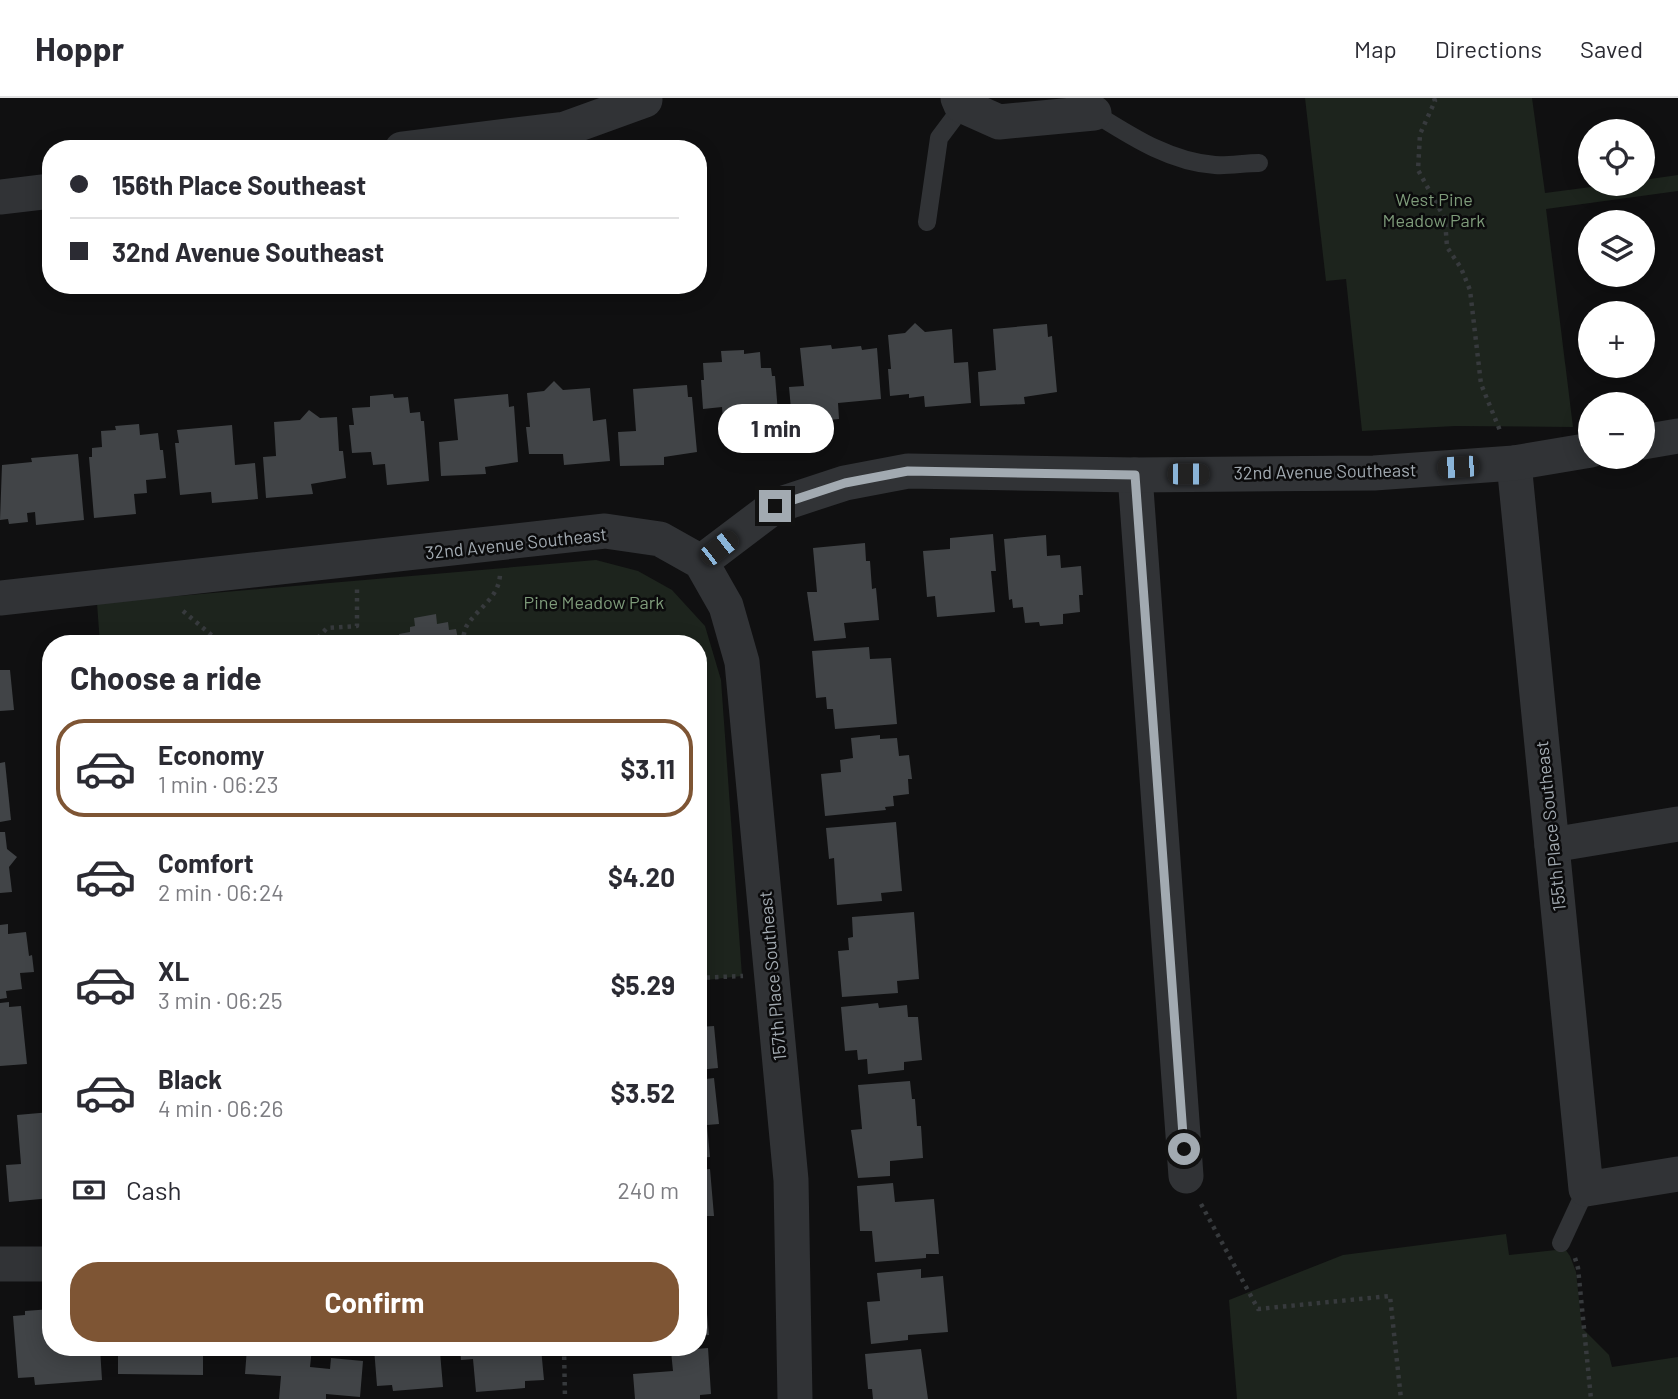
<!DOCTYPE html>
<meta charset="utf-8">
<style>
:root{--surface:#fff;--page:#f7f7f7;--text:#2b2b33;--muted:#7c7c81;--line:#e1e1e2;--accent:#7e5534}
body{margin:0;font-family:Barlow,sans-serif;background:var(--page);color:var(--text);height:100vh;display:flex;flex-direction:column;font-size:26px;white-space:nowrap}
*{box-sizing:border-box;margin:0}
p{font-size:23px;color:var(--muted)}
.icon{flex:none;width:38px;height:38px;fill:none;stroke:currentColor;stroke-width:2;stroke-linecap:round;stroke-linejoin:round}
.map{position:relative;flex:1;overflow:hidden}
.drawer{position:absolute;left:42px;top:537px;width:665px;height:721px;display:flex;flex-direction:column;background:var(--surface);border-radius:28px;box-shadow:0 4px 18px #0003}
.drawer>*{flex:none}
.top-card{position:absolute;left:42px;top:42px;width:665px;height:154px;border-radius:28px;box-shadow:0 4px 18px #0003;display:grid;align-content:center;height:154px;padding:0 28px;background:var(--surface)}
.controls{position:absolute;left:1578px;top:21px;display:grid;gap:14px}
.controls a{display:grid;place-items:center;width:77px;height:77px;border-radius:50%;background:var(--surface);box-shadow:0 4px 18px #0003;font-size:35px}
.end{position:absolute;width:32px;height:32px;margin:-16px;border:9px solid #a2aab1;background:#111;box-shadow:0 0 0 4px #111}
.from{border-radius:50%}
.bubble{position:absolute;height:49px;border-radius:24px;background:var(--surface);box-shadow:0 4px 18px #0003;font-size:23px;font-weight:700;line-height:49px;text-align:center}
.car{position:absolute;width:21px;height:42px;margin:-21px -10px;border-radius:9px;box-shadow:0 0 5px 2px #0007;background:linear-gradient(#222 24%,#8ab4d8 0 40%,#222 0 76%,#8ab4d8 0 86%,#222 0)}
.top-card b{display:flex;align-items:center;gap:24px;height:66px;font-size:26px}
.top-card b+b{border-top:2px solid var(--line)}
.top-card i{width:18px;height:18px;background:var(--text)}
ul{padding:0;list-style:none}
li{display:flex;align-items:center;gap:21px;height:98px;margin:0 14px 10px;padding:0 14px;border:4px solid transparent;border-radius:28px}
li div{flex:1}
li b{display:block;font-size:26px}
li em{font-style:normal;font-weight:700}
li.active{border-color:var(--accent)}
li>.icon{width:63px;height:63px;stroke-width:1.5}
h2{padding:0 28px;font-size:32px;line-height:84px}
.pay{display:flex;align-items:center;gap:18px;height:77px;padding:0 28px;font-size:26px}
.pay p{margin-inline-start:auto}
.primary-button{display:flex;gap:14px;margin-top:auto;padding:14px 28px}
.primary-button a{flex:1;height:80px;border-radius:28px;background:var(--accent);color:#fff;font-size:28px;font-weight:700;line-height:80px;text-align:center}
header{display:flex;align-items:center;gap:42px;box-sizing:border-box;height:98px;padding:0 35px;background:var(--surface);border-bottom:2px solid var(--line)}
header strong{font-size:33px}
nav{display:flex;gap:38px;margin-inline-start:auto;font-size:24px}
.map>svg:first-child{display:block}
</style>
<header>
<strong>Hoppr</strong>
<nav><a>Map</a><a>Directions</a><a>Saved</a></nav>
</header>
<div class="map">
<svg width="1678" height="1301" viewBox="0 0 1678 1301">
<rect width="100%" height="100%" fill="#101011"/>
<g fill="#1d241d">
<path d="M 1305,0 L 1532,0 L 1545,95 L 1614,86 L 1643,86 L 1643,82 L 1678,77 L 1678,93 L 1546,111 L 1573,329 L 1455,328 L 1362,333 L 1346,181 L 1326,183 Z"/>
<path d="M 596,462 L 638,473 L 672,492 L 705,528 L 721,582 L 742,878 L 698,883 L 698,546 L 100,546 L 97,505 Z"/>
<path d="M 1506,1136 L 1509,1157 L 1565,1151 L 1570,1158 L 1576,1174 L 1582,1230 L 1609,1257 L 1612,1269 L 1678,1259 L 1678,1301 L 1237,1301 L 1229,1202 L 1343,1157 Z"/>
</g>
<g fill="#414447">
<path d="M 915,225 L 925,234 L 952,231 L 954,265 L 968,264 L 971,305 L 925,309 L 924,298 L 909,300 L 909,296 L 890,298 L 888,271 L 891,271 L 888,237 L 905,235 Z"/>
<path d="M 1047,226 L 1048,239 L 1052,238 L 1057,294 L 1024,299 L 1025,306 L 980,308 L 978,274 L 996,272 L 993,231 Z"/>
<path d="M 831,247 L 832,251 L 861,248 L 862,252 L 877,250 L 881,301 L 838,305 L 839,321 L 807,324 L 806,320 L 792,322 L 789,289 L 804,288 L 800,250 Z"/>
<path d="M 744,252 L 744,256 L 760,254 L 761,270 L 771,270 L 772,278 L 775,278 L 780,339 L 737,342 L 735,321 L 723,322 L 722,309 L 703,311 L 701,282 L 704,282 L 703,265 L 722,264 L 721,253 Z"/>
<path d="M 554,283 L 563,292 L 590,290 L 593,323 L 606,321 L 610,363 L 564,367 L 563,356 L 529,356 L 526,329 L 530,329 L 527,295 L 544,293 Z"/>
<path d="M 687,287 L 688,299 L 692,299 L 697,354 L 664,359 L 664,367 L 620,368 L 618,334 L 636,333 L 633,291 Z"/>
<path d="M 393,296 L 394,300 L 408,299 L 410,315 L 420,314 L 421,323 L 424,323 L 429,383 L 387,387 L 385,366 L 373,367 L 371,354 L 352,355 L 349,327 L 354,327 L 352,310 L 370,309 L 370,298 Z"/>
<path d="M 508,296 L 509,309 L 514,308 L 518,364 L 485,369 L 486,376 L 441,378 L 439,344 L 458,342 L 454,301 Z"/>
<path d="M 309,312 L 320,320 L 337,319 L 339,353 L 343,353 L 346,380 L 311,386 L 313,396 L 266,400 L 263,359 L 276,358 L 274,324 L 300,322 Z"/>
<path d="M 139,326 L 140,337 L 158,335 L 160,352 L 163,352 L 166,380 L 146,382 L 147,395 L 134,396 L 136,416 L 94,420 L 89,359 L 92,359 L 92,350 L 102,349 L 101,333 L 116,332 L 115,328 Z"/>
<path d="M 232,327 L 235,367 L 255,365 L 258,401 L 212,405 L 211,394 L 180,397 L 175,345 L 179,345 L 177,332 Z"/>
<path d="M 78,356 L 84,422 L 36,427 L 35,414 L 27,415 L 28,424 L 9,426 L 8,421 L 0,422 L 2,367 L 32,364 L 31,360 Z"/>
<path d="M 993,436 L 996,473 L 991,473 L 995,514 L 937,519 L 935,498 L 927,499 L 923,453 L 950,451 L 950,440 Z"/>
<path d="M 1046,437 L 1047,458 L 1060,457 L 1061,470 L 1081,468 L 1083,497 L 1079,497 L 1080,514 L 1063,516 L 1063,526 L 1040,528 L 1039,524 L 1025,525 L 1023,509 L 1013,510 L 1012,501 L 1009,502 L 1004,441 Z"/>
<path d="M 865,445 L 866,463 L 870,463 L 872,491 L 876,490 L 879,522 L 844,525 L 846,540 L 814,543 L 807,494 L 817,494 L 813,450 Z"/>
<path d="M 436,516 L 437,526 L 448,524 L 449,532 L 456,531 L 459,546 L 401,546 L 399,536 L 410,534 L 410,529 L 415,528 L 414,520 Z"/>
<path d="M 869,549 L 870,561 L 891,560 L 897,626 L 835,631 L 833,611 L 827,611 L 826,599 L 816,600 L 812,553 Z"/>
<path d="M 0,572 L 10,572 L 14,612 L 0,613 Z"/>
<path d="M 880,637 L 880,641 L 897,640 L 899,658 L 909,657 L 912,681 L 908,681 L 909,696 L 893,698 L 894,708 L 885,709 L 886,712 L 825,718 L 821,676 L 841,674 L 840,662 L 853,660 L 851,640 Z"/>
<path d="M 5,664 L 11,722 L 0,724 L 0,665 Z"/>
<path d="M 896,724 L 902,793 L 881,795 L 882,803 L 837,807 L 834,760 L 829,761 L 826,730 Z"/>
<path d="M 0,734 L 5,734 L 7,751 L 17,759 L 9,769 L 12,794 L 0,795 Z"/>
<path d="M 914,814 L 919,881 L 897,883 L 898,895 L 842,899 L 838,853 L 849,852 L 848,840 L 853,839 L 852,819 Z"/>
<path d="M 8,826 L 8,836 L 26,834 L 29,858 L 32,857 L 34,874 L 20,875 L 22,891 L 6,893 L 7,900 L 0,901 L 0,827 Z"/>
<path d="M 9,904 L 9,909 L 21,908 L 27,966 L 0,968 L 0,905 Z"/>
<path d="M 878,905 L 879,910 L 907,907 L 908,919 L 918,919 L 922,962 L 904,964 L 904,972 L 868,976 L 867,961 L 858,962 L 857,952 L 845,953 L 841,909 Z"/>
<path d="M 714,928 L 718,970 L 698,972 L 698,929 Z"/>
<path d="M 714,980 L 719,1026 L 707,1027 L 710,1059 L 698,1060 L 698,982 Z"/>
<path d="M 910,983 L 912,1001 L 915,1001 L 917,1028 L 921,1028 L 923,1060 L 890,1063 L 890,1078 L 858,1080 L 851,1032 L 862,1031 L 858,987 Z"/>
<path d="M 51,1014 L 51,1100 L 9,1104 L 6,1067 L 21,1066 L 17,1017 Z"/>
<path d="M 710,1071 L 714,1118 L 703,1118 L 705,1134 L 701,1134 L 703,1153 L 698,1153 L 698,1072 Z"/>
<path d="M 893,1085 L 895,1104 L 934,1101 L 939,1156 L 926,1156 L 926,1160 L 875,1164 L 872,1133 L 860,1133 L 857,1088 Z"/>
<path d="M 921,1171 L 921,1180 L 943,1178 L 948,1234 L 908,1237 L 908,1242 L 871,1246 L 867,1204 L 880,1203 L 877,1175 Z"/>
<path d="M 698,1195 L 705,1195 L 709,1237 L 698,1238 Z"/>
<path d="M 51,1211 L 51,1250 L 100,1250 L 102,1282 L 35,1287 L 34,1279 L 18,1280 L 13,1218 L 25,1217 L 25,1213 Z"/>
<path d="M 118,1250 L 203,1250 L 203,1277 L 118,1276 Z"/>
<path d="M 247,1250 L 312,1250 L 310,1269 L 330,1271 L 331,1260 L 363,1263 L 360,1299 L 326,1296 L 326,1301 L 279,1301 L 281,1278 L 245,1276 Z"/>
<path d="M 374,1250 L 452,1250 L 453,1253 L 440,1254 L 443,1289 L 393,1293 L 392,1287 L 377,1288 Z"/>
<path d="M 460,1250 L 541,1250 L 544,1282 L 525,1283 L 525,1290 L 476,1294 L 473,1261 L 461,1262 Z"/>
<path d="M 708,1250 L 711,1296 L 700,1297 L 700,1301 L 635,1301 L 633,1276 L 673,1273 L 671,1253 Z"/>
<path d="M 921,1251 L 928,1301 L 873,1301 L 872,1291 L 868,1291 L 865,1256 Z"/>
</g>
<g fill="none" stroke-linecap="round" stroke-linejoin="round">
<g stroke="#373a3d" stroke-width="4.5" stroke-dasharray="3.5 5" stroke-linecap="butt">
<path d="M 1434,0 L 1435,3 L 1420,36 L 1418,72 L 1445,121 L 1447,149 L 1461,170 L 1470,192 L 1481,286 L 1501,335"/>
<path d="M 183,513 L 222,546"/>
<path d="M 312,546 L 327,530 L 357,528 L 357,491"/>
<path d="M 462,546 C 463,541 464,534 466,529 C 477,510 500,500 500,475"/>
<path d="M 698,880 L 743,878"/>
<path d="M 1201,1106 L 1258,1211 L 1390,1198 L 1401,1301"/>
<path d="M 1575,1160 L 1578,1170 L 1591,1301"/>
<path d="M 564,1250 L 565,1301"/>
</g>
<g stroke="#313336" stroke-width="18">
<path d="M 1094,15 C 1131,38 1170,64 1215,67 C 1229,68 1244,65 1259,65"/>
<path d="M 927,124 L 939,40 L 963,8"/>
<path d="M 1561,1145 L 1586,1091"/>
</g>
<g stroke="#313336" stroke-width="35">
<path d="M 958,0 L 961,7 L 999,24 L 1094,15"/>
<path d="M 402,51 L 565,31 L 645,2"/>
<path d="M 0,99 L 51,93"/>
<path d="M 1643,344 L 1678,338"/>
<path d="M 1514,365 L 1586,1091 L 1678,1076"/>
<path d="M 1135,377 L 1186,1078"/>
<path d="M 701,464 L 775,408 L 845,385 L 908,373 L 1135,377 L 1374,375 L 1514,365 L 1591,352"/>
<path d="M 0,500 L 605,433 L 660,441 L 701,464 L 726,508 L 742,564 L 791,1082 L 795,1301"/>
<path d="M 1552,747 L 1678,726"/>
<path d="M 0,1166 L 51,1166"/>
</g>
</g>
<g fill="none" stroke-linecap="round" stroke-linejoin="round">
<path stroke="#a2aab1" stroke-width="9" d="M 775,408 L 845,385 L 908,373 L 1135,377 L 1184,1051"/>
</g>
<g text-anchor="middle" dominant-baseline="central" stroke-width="5" stroke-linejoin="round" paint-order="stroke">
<g font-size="18" fill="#7e9b7a" stroke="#0b0b0c">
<text x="1434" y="101">West Pine<tspan x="1434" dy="21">Meadow Park</tspan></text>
<text x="594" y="504">Pine Meadow Park</text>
</g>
<g font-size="18" fill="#a2aab1" stroke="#0b0b0c">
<text transform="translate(1325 373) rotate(-1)">32nd Avenue Southeast</text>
<text transform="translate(516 445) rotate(-6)">32nd Avenue Southeast</text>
<text transform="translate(1550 728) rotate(-96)">155th Place Southeast</text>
<text transform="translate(772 878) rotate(-95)">157th Place Southeast</text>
</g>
</g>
</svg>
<div class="controls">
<a><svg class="icon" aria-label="locate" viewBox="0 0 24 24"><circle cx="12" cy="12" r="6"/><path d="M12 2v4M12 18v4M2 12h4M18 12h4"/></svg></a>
<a><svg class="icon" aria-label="layers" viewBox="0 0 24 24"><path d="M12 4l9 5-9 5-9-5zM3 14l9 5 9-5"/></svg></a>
<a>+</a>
<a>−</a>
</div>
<i class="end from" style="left:1184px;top:1051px"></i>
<i class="end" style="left:775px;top:408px"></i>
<div class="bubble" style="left:718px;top:306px;width:116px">1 min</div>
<i class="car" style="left:1458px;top:369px;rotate:266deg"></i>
<i class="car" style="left:1188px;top:376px;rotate:90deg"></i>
<i class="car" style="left:719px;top:450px;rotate:52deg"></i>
<div class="top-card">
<b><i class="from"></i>156th Place Southeast</b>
<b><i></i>32nd Avenue Southeast</b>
</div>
<section class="drawer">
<h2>Choose a ride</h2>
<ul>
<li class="active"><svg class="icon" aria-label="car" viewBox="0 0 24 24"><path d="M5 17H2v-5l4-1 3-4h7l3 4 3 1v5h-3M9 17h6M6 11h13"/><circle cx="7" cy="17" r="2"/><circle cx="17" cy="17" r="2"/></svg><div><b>Economy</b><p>1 min · 06:23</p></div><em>$3.11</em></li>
<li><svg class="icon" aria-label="car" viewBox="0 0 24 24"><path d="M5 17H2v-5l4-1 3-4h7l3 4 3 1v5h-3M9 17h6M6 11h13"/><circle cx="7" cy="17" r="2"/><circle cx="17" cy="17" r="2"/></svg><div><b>Comfort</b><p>2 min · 06:24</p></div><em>$4.20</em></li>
<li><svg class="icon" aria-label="car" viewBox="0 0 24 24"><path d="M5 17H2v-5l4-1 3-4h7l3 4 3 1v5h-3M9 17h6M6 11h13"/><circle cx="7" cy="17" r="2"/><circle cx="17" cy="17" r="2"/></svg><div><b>XL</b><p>3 min · 06:25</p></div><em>$5.29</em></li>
<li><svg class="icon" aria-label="car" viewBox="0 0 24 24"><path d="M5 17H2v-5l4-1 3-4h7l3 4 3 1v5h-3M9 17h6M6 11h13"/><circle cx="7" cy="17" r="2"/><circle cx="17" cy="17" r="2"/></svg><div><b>Black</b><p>4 min · 06:26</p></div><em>$3.52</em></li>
</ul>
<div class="pay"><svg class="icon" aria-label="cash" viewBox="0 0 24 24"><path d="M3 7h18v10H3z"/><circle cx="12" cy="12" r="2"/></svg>Cash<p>240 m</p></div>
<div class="primary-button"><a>Confirm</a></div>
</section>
</div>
